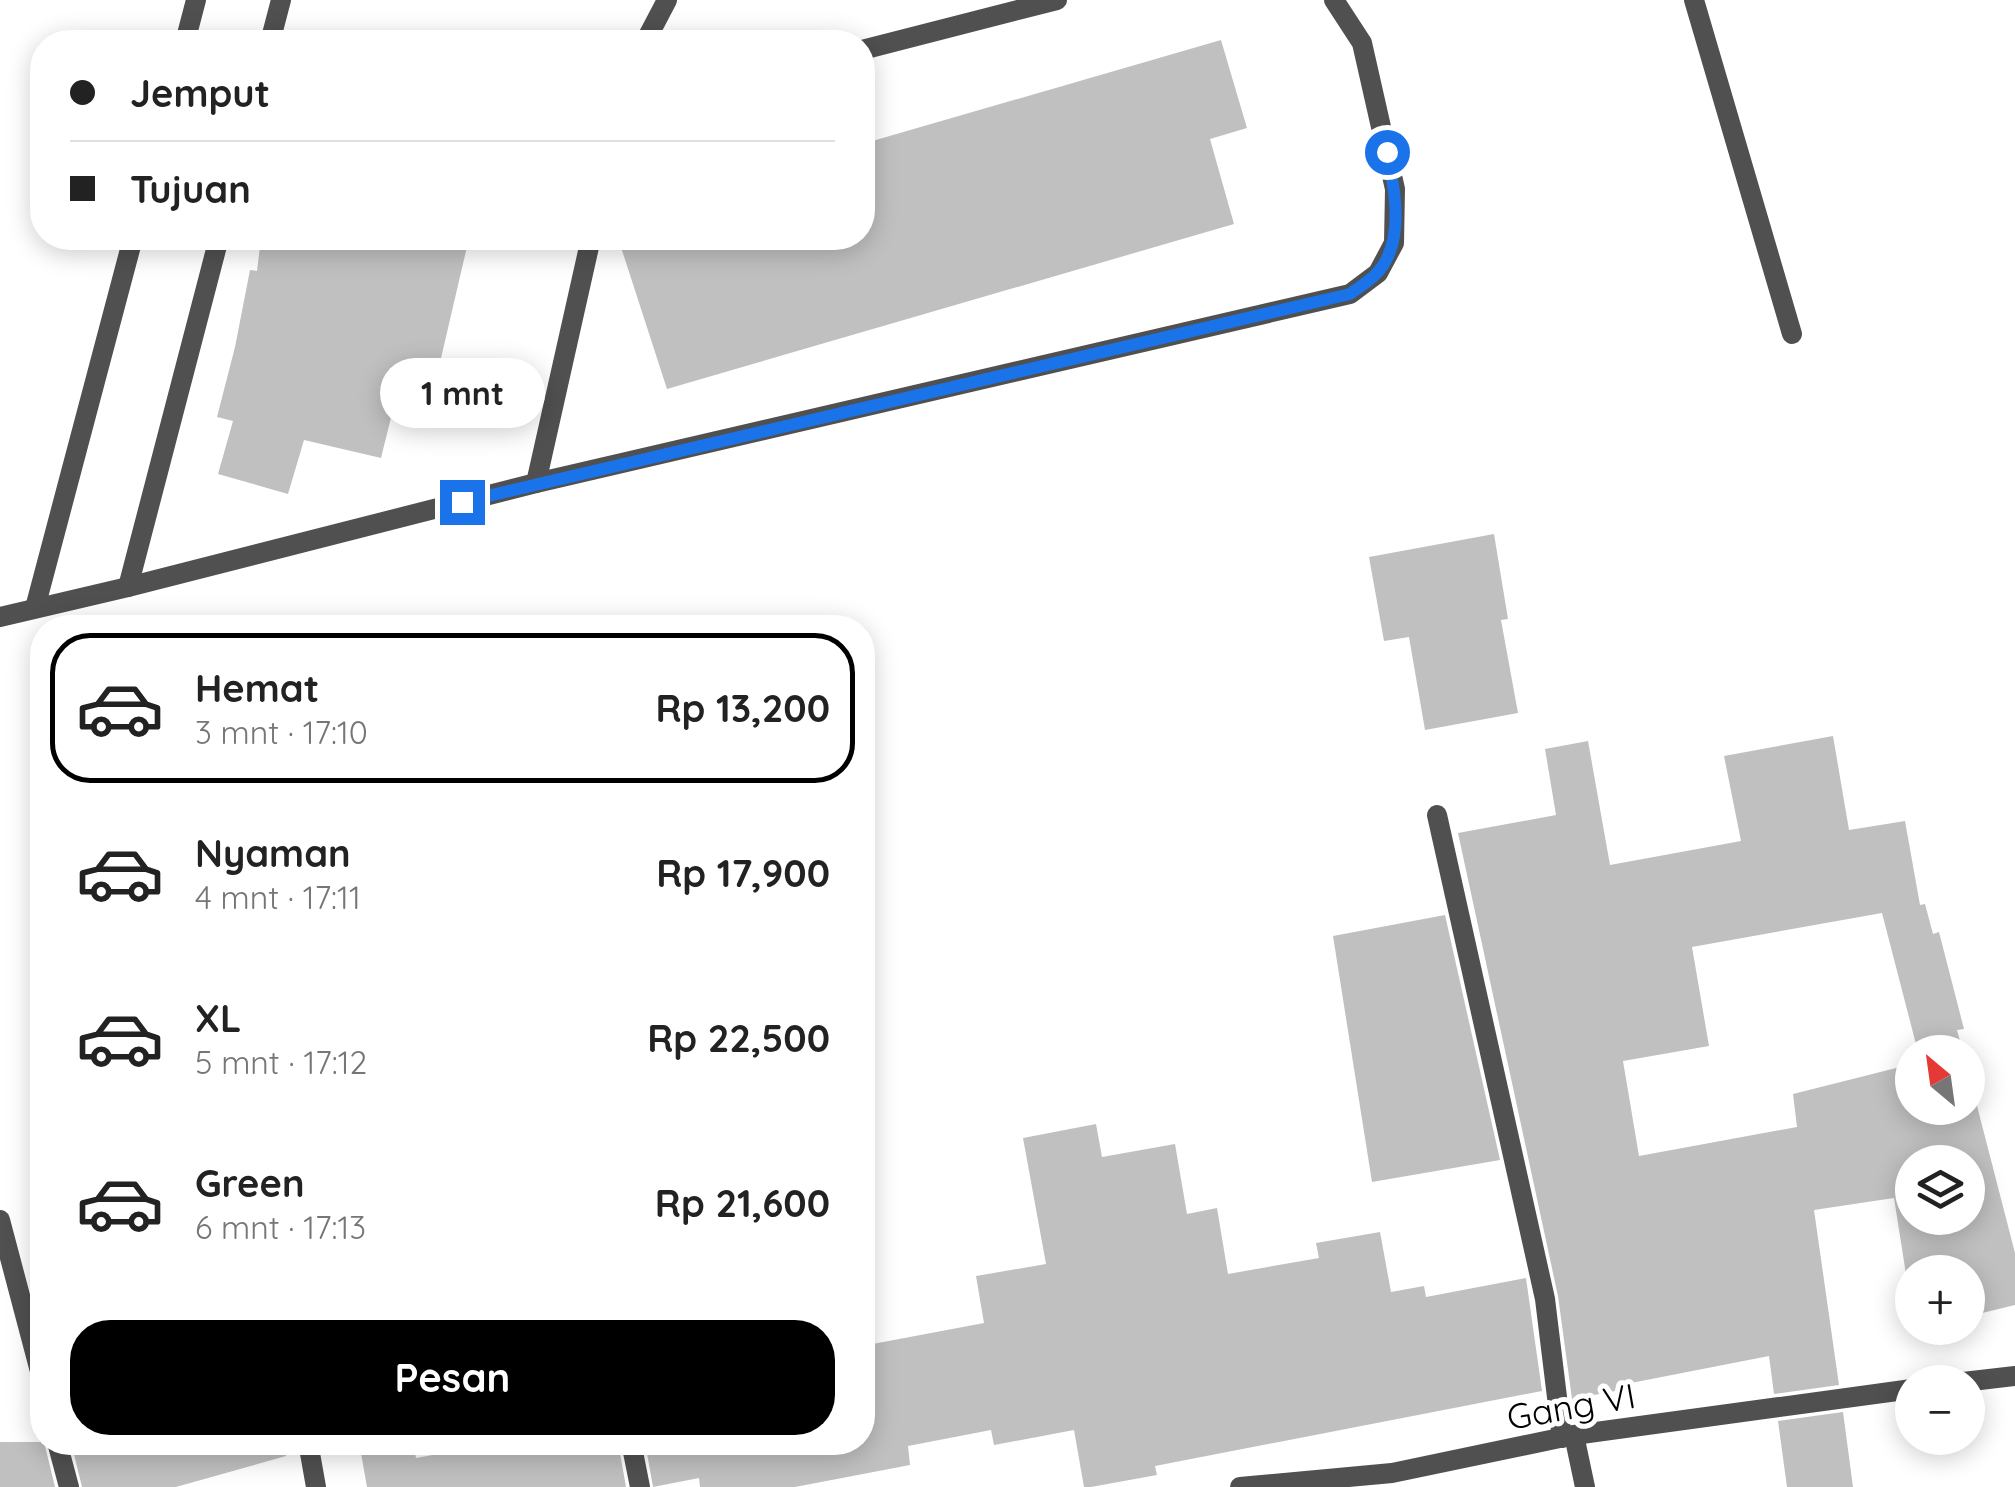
<!DOCTYPE html>
<html lang="id">
<meta charset="utf-8">
<style>
:root{--surface:#fff;--page:#f2f2f2;--text:#222;--muted:#767676;--line:#e0e0e0;--accent:#000}
body{margin:0;font-family:Quicksand,sans-serif;background:var(--page);color:var(--text);height:100vh;display:flex;flex-direction:column;font-size:38px;white-space:nowrap}
*{box-sizing:border-box;margin:0}
p{font-size:32px;color:var(--muted)}
.icon{flex:none;width:55px;height:55px;fill:none;stroke:currentColor;stroke-width:2;stroke-linecap:round;stroke-linejoin:round}
.map{position:relative;flex:1;overflow:hidden}
.panel{position:absolute;left:30px;top:615px;width:845px;height:840px;display:flex;flex-direction:column;background:var(--surface);border-radius:40px;box-shadow:0 5px 25px #0003}
.panel>*{flex:none}
.hud{position:absolute;left:30px;top:30px;width:845px;height:220px;border-radius:40px;box-shadow:0 5px 25px #0003;display:grid;align-content:center;height:220px;padding:0 40px;background:var(--surface)}
.needle{width:65px;rotate:331deg}
.buttons{position:absolute;left:1895px;top:1035px;display:grid;gap:20px}
.buttons a{display:grid;place-items:center;width:90px;height:90px;border-radius:50%;background:var(--surface);box-shadow:0 5px 25px #0003;font-size:50px}
.end{position:absolute;width:45px;height:45px;margin:-22px;border:12px solid #1a73e8;background:#fff;box-shadow:0 0 0 5px #fff}
.from{border-radius:50%}
.bubble{position:absolute;height:70px;border-radius:35px;background:var(--surface);box-shadow:0 5px 25px #0003;font-size:32px;font-weight:700;line-height:70px;text-align:center}
.hud b{display:flex;align-items:center;gap:35px;height:95px;font-size:38px}
.hud b+b{border-top:2px solid var(--line)}
.hud i{width:25px;height:25px;background:var(--text)}
ul{padding:18px 0 0;list-style:none}
li{display:flex;align-items:center;gap:30px;height:150px;margin:0 20px 15px;padding:0 20px;border:5px solid transparent;border-radius:40px}
li div{flex:1}
li b{display:block;font-size:38px}
li em{font-style:normal;font-weight:700}
li.on{border-color:var(--accent)}
li>.icon{width:90px;height:90px;stroke-width:1.5}
.cta{display:flex;gap:20px;margin-top:auto;padding:20px 40px}
.cta a{flex:1;height:115px;border-radius:40px;background:var(--accent);color:#fff;font-size:40px;font-weight:700;line-height:115px;text-align:center}
.map>svg:first-child{display:block}
</style>
<div class="map">
<svg width="2015" height="1487" viewBox="0 0 2015 1487">
<rect width="100%" height="100%" fill="#fff"/>
<g fill="#c0c0c0" fill-rule="evenodd">
<path d="M 1221,40 L 1247,128 L 1210,139 L 1234,224 L 667,389 L 618,238 L 862,238 L 862,144 Z"/>
<path d="M 261,238 L 469,238 L 435,384 L 401,377 L 381,458 L 304,440 L 288,494 L 218,474 L 233,421 L 217,417 L 235,347 L 250,270 L 257,271 Z"/>
<path d="M 1494,534 L 1508,619 L 1501,620 L 1518,713 L 1425,730 L 1409,637 L 1384,641 L 1369,557 Z"/>
<path d="M 1833,736 L 1849,830 L 1905,821 L 1920,905 L 1925,904 L 1933,934 L 1939,932 L 1964,1029 L 1957,1030 L 1963,1052 L 1918,1052 L 1882,913 L 1692,947 L 1709,1046 L 1623,1061 L 1639,1156 L 1797,1127 L 1793,1094 L 1912,1064 L 1912,1108 L 1968,1108 L 1968,1071 L 2015,1253 L 2015,1305 L 1974,1315 L 1968,1292 L 1968,1272 L 1912,1272 L 1911,1306 L 1894,1198 L 1814,1210 L 1839,1385 L 1774,1394 L 1769,1356 L 1631,1383 L 1632,1388 L 1572,1399 L 1558,1296 L 1458,833 L 1556,815 L 1545,749 L 1588,741 L 1610,865 L 1741,841 L 1724,756 ZM 1912,1162 L 1968,1162 L 1968,1218 L 1912,1218 Z"/>
<path d="M 1445,915 L 1500,1160 L 1372,1182 L 1333,936 Z"/>
<path d="M 1096,1124 L 1102,1157 L 1175,1144 L 1187,1214 L 1217,1208 L 1228,1274 L 1319,1258 L 1316,1243 L 1380,1232 L 1391,1292 L 1424,1286 L 1426,1297 L 1526,1278 L 1542,1391 L 1155,1466 L 1157,1475 L 1091,1487 L 1084,1487 L 1074,1430 L 994,1445 L 991,1430 L 908,1446 L 910,1465 L 795,1487 L 700,1487 L 699,1478 L 653,1487 L 645,1442 L 862,1442 L 862,1346 L 984,1323 L 976,1276 L 1046,1264 L 1023,1138 Z"/>
<path d="M 1843,1412 L 1853,1487 L 1787,1487 L 1778,1421 Z"/>
<path d="M 0,1442 L 44,1442 L 55,1487 L 0,1487 Z"/>
<path d="M 71,1442 L 284,1442 L 286,1456 L 176,1487 L 82,1487 Z"/>
<path d="M 359,1442 L 413,1442 L 416,1458 L 504,1442 L 618,1442 L 626,1487 L 367,1487 Z"/>
</g>
<g fill="none" stroke-linecap="round" stroke-linejoin="round">
<g stroke="#505050" stroke-width="20">
<path d="M 1694,0 L 1792,334"/>
<path d="M 185,42 L 196,0"/>
<path d="M 270,42 L 281,0"/>
<path d="M 645,42 L 667,0"/>
<path d="M 862,50 L 1057,0"/>
<path d="M 536,483 L 591,238"/>
<path d="M 128,587 L 219,238"/>
<path d="M 35,608 L 133,238"/>
<path d="M 0,617 L 128,587 L 536,483 L 1350,294 L 1378,273 L 1394,243 L 1395,189 L 1362,43 L 1334,0"/>
<path d="M 1437,815 L 1545,1299 L 1562,1438"/>
<path d="M 0,1220 L 42,1379"/>
<path d="M 1963,1382 L 2015,1376"/>
<path d="M 1574,1435 L 1585,1487"/>
<path d="M 57,1442 L 69,1487"/>
<path d="M 308,1442 L 316,1487"/>
<path d="M 631,1442 L 640,1487"/>
<path d="M 1240,1487 L 1392,1473 L 1574,1435 L 1912,1389"/>
</g>
</g>
<g fill="none" stroke-linecap="round" stroke-linejoin="round">
<path stroke="#1a73e8" stroke-width="12" d="M 462,502 L 1350,294 C 1358,288 1368,282 1375,275 C 1406,245 1395,189 1387,152"/>
</g>
<g text-anchor="middle" dominant-baseline="central" stroke-width="10" stroke-linejoin="round" paint-order="stroke">
<g font-size="35" fill="#000" stroke="#fff">
<text transform="translate(1571 1406) rotate(-10)">Gang VI</text>
</g>
</g>
</svg>
<div class="buttons">
<a><svg class="needle" viewBox="-14 -14 28 28"><path d="M0-13l5 13h-10z" fill="#e53935"/><path d="M0 13l5-13h-10z" fill="#767676"/></svg></a>
<a><svg class="icon" aria-label="layers" viewBox="0 0 24 24"><path d="M12 4l9 5-9 5-9-5zM3 14l9 5 9-5"/></svg></a>
<a>+</a>
<a>−</a>
</div>
<i class="end from" style="left:1387px;top:152px"></i>
<i class="end" style="left:462px;top:502px"></i>
<div class="bubble" style="left:380px;top:358px;width:165px">1 mnt</div>
<div class="hud">
<b><i class="from"></i>Jemput</b>
<b><i></i>Tujuan</b>
</div>
<section class="panel">
<ul>
<li class="on"><svg class="icon" aria-label="car" viewBox="0 0 24 24"><path d="M5 17H2v-5l4-1 3-4h7l3 4 3 1v5h-3M9 17h6M6 11h13"/><circle cx="7" cy="17" r="2"/><circle cx="17" cy="17" r="2"/></svg><div><b>Hemat</b><p>3 mnt · 17:10</p></div><em>Rp 13,200</em></li>
<li><svg class="icon" aria-label="car" viewBox="0 0 24 24"><path d="M5 17H2v-5l4-1 3-4h7l3 4 3 1v5h-3M9 17h6M6 11h13"/><circle cx="7" cy="17" r="2"/><circle cx="17" cy="17" r="2"/></svg><div><b>Nyaman</b><p>4 mnt · 17:11</p></div><em>Rp 17,900</em></li>
<li><svg class="icon" aria-label="car" viewBox="0 0 24 24"><path d="M5 17H2v-5l4-1 3-4h7l3 4 3 1v5h-3M9 17h6M6 11h13"/><circle cx="7" cy="17" r="2"/><circle cx="17" cy="17" r="2"/></svg><div><b>XL</b><p>5 mnt · 17:12</p></div><em>Rp 22,500</em></li>
<li><svg class="icon" aria-label="car" viewBox="0 0 24 24"><path d="M5 17H2v-5l4-1 3-4h7l3 4 3 1v5h-3M9 17h6M6 11h13"/><circle cx="7" cy="17" r="2"/><circle cx="17" cy="17" r="2"/></svg><div><b>Green</b><p>6 mnt · 17:13</p></div><em>Rp 21,600</em></li>
</ul>
<div class="cta"><a>Pesan</a></div>
</section>
</div>
